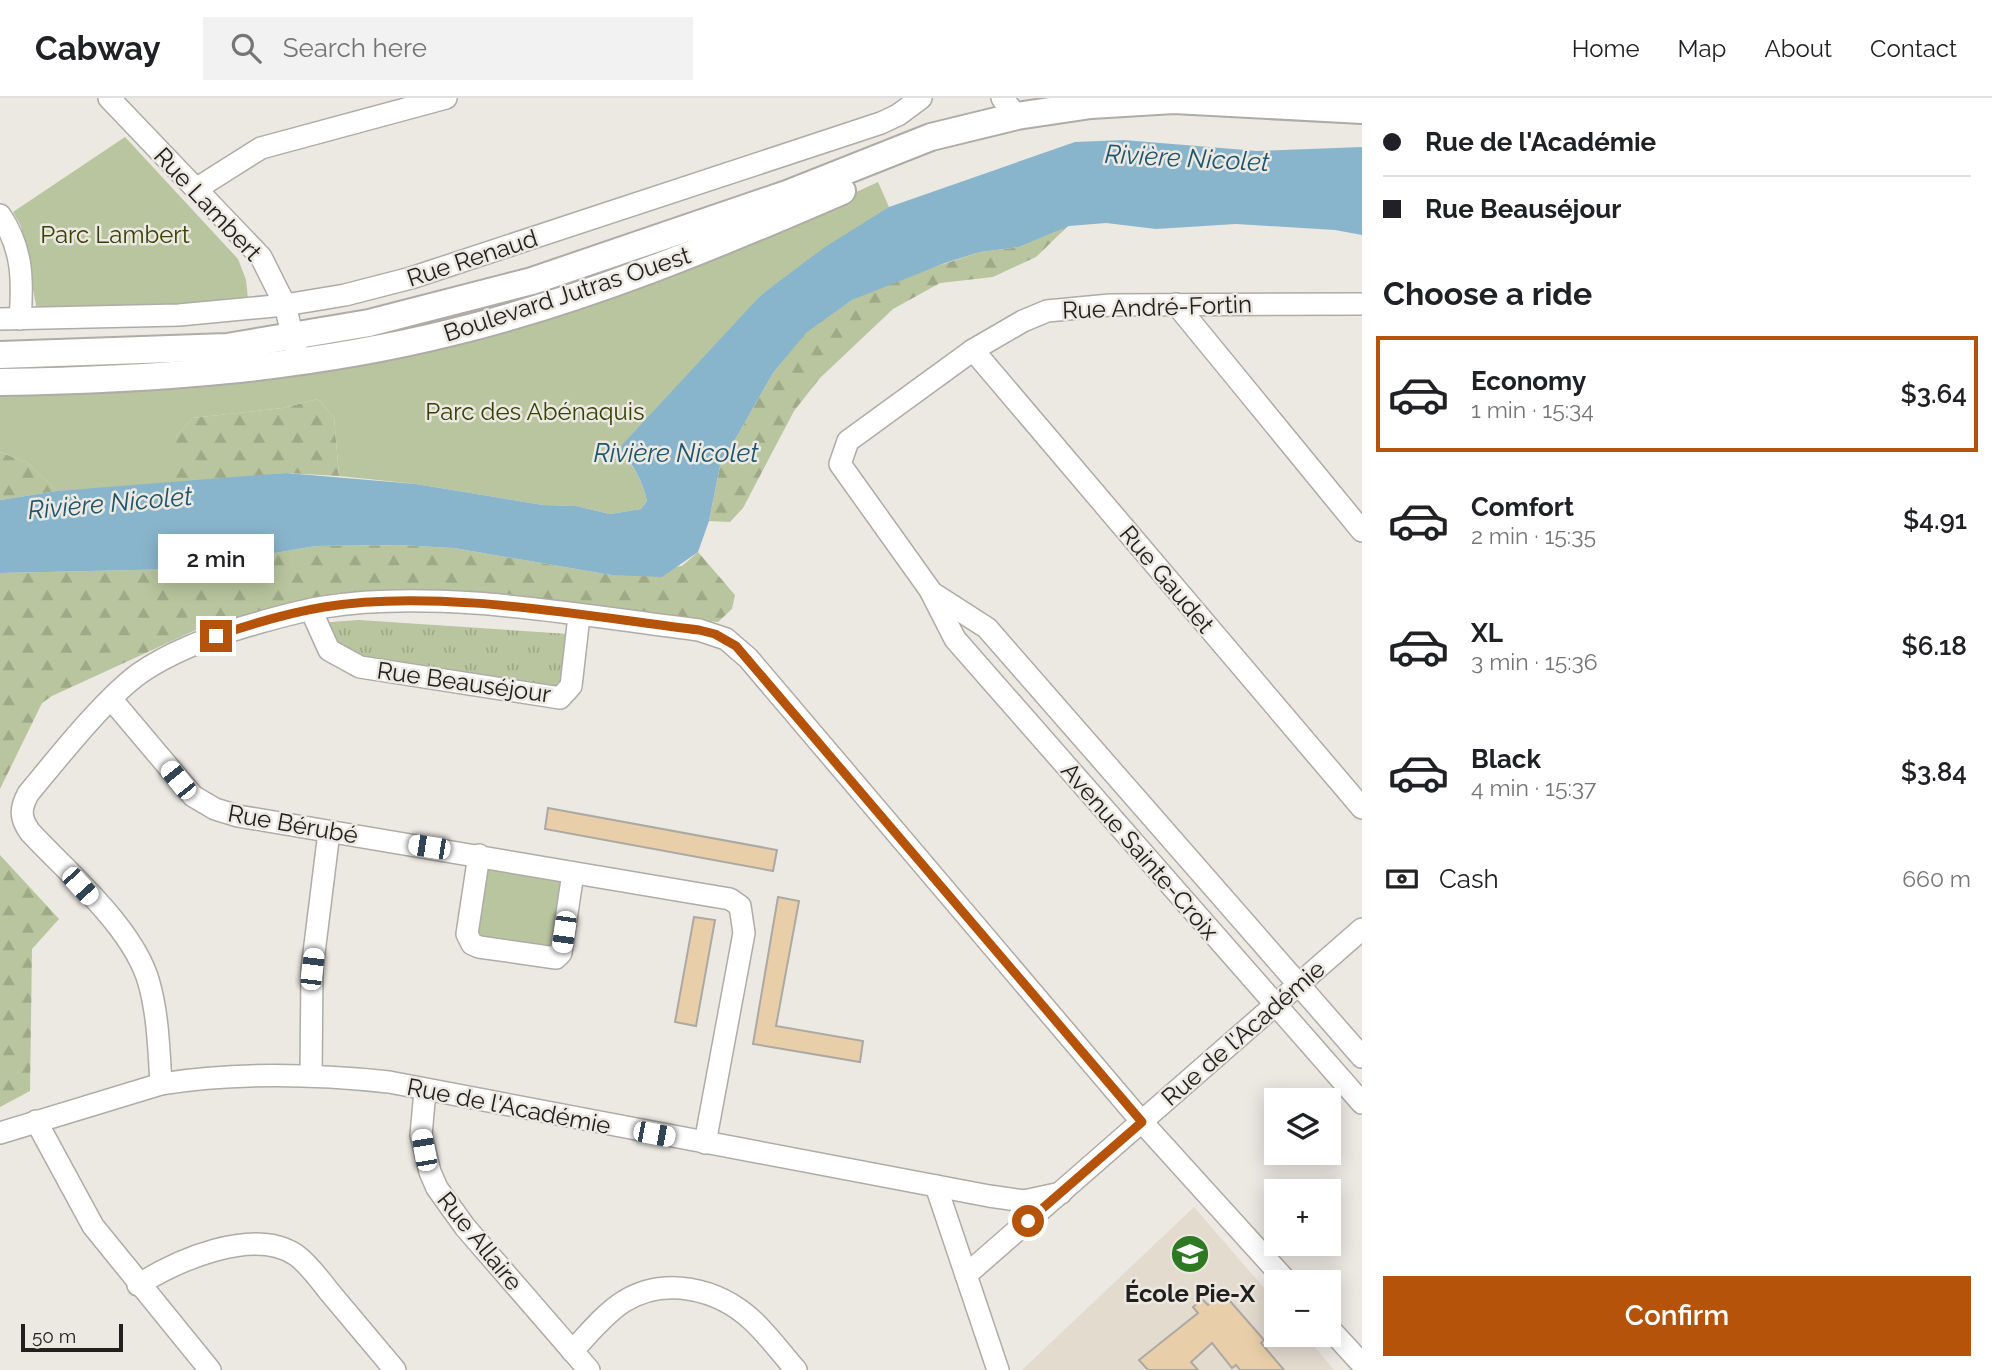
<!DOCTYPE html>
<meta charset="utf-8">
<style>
:root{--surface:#fff;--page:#f2f2f2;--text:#202124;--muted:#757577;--line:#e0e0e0;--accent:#b45309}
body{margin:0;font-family:Raleway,sans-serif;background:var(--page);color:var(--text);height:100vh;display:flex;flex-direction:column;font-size:26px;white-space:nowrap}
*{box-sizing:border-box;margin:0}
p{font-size:23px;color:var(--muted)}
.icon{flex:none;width:38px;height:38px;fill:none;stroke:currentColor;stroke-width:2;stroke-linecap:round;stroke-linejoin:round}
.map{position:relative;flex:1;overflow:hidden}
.drawer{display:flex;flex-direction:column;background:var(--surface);width:630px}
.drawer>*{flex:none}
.banner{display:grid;align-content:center;height:154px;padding:0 21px;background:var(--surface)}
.controls{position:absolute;left:1264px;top:990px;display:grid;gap:14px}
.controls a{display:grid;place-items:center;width:77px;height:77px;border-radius:0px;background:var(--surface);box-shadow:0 4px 18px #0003;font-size:35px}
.scale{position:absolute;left:21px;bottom:18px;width:102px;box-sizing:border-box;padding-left:7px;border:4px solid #22201e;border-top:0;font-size:19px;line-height:24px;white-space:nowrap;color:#22201e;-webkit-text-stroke:5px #ece8e2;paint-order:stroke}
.end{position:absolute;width:32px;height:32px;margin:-16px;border:9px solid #b45309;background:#fff;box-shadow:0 0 0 4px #fff}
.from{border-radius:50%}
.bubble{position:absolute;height:49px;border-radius:0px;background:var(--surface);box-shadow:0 4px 18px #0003;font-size:23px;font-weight:600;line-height:49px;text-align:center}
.car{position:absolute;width:21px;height:42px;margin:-21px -10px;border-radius:9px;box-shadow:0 0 5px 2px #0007;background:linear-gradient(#fff 24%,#345 0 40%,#fff 0 76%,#345 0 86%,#fff 0)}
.banner b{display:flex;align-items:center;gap:24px;height:66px;font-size:26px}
.banner b+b{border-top:2px solid var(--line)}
.banner i{width:18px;height:18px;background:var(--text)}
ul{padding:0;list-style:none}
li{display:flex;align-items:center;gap:21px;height:116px;margin:0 14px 10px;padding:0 7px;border:4px solid transparent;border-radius:0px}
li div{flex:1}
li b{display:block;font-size:26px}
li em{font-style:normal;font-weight:600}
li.selected{border-color:var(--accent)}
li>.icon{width:63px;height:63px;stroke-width:1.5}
h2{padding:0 21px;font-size:32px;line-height:84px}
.pay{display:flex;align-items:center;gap:18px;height:77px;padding:0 21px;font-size:26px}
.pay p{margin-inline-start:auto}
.cta{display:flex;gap:14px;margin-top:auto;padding:14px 21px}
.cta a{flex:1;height:80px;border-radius:0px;background:var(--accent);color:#fff;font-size:28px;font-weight:600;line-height:80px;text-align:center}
header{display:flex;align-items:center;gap:42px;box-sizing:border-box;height:98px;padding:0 35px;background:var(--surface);border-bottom:2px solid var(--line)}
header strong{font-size:33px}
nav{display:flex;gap:38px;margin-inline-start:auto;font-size:24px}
.search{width:490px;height:63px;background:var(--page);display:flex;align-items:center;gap:18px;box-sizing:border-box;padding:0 24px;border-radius:0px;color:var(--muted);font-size:26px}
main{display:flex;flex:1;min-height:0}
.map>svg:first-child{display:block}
</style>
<header>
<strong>Cabway</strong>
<div class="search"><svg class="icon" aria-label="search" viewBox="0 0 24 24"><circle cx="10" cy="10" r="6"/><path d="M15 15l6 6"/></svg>Search here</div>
<nav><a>Home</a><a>Map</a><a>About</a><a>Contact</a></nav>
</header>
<main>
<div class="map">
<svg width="1362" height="1272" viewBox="0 0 1362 1272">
<defs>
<pattern id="grass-tufts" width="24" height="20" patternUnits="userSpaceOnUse" patternTransform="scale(1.75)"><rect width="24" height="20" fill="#b9c59e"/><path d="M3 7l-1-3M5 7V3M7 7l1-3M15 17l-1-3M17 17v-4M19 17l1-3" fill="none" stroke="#9fa988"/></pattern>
<pattern id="forest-firs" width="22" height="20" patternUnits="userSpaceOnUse" patternTransform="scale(1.75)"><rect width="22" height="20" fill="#b9c59e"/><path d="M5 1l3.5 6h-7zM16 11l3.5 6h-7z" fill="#9fa988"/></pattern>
</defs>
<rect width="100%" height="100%" fill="#ece8e2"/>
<path fill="#e4dbcf" d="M 1194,1109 L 1276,1204 L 1276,1237 L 1305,1237 L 1334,1272 L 1022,1272 Z"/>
<path fill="url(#grass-tufts)" d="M 359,522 L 569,536 L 563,597 L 542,607 L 351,578 L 338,566 L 318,529 L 331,524 Z"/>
<g fill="url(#forest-firs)">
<path d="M 1068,128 L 1036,159 L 993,179 L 940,185 L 893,211 L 820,280 L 794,313 L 743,410 L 730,424 L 709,423 L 720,368 L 773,275 L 805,235 L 852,202 L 898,181 L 980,154 L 1019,149 Z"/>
<path d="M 318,301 L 334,319 L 339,378 L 286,375 L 176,386 L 176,339 L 192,320 L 283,310 Z"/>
<path d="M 0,354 L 28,365 L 57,393 L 0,402 Z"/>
<path d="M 398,447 L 454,450 L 611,477 L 682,468 L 698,454 L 735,497 L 732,511 L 718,524 L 450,497 L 314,506 L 200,530 L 52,598 L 42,605 L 0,691 L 0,475 L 179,471 L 316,448 Z"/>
<path d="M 0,757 L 59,821 L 32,851 L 30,993 L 0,1009 Z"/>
</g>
<g fill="#b9c59e">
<path d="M 125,39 L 238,161 L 246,182 L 248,201 L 184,208 L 37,212 L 21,128 L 13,114 Z"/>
<path d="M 878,84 L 889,109 L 761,197 L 621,355 C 634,367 643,385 647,403 L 641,411 L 610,416 L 576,408 L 543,407 L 416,386 L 339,378 L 334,319 L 318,301 L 283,310 L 192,320 L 176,339 L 176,386 L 57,393 L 28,365 L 0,354 L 0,295 L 293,274 L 755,141 Z"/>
<path d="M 479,757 L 573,775 L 561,855 L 479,849 L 468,823 Z"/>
</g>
<path fill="#89b5cc" d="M 1124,42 L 1257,53 L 1362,49 L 1362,137 L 1335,132 L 1236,126 L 1156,131 L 1106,125 L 1069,128 L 1019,149 L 980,154 L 945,165 L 852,202 L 806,235 L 773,275 L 720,368 L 709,423 L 698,454 L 662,479 L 611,477 L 454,450 L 398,447 L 316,448 L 179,471 L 0,475 L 0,402 L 57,393 L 286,375 L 416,386 L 543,407 L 576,408 L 610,416 L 641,411 L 647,403 C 643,385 634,366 621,355 L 622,347 L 761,197 L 825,149 L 889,109 L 1075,44 Z"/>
<g fill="#e9cfa9" stroke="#aca8a3" stroke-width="2">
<path d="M 548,710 L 777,752 L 773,773 L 545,731 Z"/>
<path d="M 778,799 L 799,803 L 776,928 L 863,943 L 860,964 L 753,946 Z"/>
<path d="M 694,819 L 715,822 L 696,928 L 675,924 Z"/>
<path d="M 1223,1195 L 1264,1242 L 1261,1245 L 1284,1272 L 1240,1272 L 1236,1267 L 1232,1270 L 1212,1245 L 1191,1264 L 1198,1272 L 1148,1272 L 1139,1262 L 1198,1215 L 1193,1209 L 1202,1201 L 1208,1207 Z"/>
</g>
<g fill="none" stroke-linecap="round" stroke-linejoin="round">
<g stroke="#afaba6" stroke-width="24">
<g id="minor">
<path d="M 109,0 L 261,159 L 285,207 L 296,252"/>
<path d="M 1002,0 L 1017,18"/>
<path d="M 196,91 L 261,50 L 446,0"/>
<path d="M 0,117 C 23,150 23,183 20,221"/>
<path d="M 1176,206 L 1362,433"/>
<path d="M 1362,206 L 1110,207 L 1047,213 L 1023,223 L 973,252 L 848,343 L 840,366 L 930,492 L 955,541 L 1362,1005"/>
<path d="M 0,221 L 179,217 L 285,207 L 345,197 L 411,180 L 881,25 L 898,17 L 921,0"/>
<path d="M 973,252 L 1362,710"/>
<path d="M 931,494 L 987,530 L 1362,959"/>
<path d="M 311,512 L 329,552 L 360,569 L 560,600 L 571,588 L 579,518"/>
<path d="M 112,602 L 193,698 L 215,711 L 238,718 L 730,801 L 740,808 L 744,835 L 705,1045"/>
<path d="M 479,757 L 467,836 L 472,846 L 479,849 L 556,860 L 561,855 L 573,775"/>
<path d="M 311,978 L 312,871 L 329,734"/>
<path d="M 161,986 C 159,953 158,917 149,885 C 134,830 68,775 30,734 C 20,720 20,711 28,696 C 57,661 105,600 140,575 C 172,553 210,539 247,528 C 272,521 298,513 324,509 C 437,490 584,518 699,532 L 726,541 L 748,560 L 1142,1024 L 1288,1185"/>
<path d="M 425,993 L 421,1037 L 430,1074 L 437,1090 L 465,1129 L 589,1272"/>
<path d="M 36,1023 L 93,1128 L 210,1272"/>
<path d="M 0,1035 L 161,986 C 235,974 314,976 389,984 L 989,1098 L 1024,1103 L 1061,1095"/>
<path d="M 936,1088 L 998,1272"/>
<path d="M 966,1177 L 1362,831"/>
<path d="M 138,1187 C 176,1163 253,1128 296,1157 C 310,1167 321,1184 332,1197 C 353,1222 374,1247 395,1272"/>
<path d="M 1328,1229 L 1362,1266"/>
<path d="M 572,1253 C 588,1237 603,1217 623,1204 C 664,1178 718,1190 753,1223 C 768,1237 782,1256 796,1272"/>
</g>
</g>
<g stroke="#afaba6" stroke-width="30">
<g id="major">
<path d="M 0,257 L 227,249 L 369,225 L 532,183 L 787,96 L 931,39 L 1017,18 L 1091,7 L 1174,2 L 1362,12"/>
<path d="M 0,284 C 152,282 305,271 453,234 C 587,201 715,148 842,93"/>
</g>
</g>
<use href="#minor" stroke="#fff" stroke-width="21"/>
<use href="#major" stroke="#fff" stroke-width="26"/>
</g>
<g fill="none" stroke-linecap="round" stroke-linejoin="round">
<path stroke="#b45309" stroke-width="9" d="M 216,538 C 251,526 288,515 324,509 C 436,490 585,518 699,532 L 715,536 L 736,548 L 1142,1024 L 1028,1123"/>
</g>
<defs>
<g id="school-disc" transform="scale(2.0125)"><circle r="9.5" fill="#2d7a22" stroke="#ece8e2"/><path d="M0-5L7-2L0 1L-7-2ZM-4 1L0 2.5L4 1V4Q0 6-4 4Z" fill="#fff"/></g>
</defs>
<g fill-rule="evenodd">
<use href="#school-disc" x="1190" y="1156"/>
</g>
<g text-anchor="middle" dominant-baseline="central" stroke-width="5" stroke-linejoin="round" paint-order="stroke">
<g font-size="24" fill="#22201e" stroke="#ece8e2">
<text transform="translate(208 106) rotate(47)">Rue Lambert</text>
<text transform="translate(472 160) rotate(-18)">Rue Renaud</text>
<text transform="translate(567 196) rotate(-18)">Boulevard Jutras Ouest</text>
<text transform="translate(1157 209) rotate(-2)">Rue André-Fortin</text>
<text transform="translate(1167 481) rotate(50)">Rue Gaudet</text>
<text transform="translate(464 584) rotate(8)">Rue Beauséjour</text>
<text transform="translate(293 726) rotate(10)">Rue Bérubé</text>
<text transform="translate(1140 753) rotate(49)">Avenue Sainte-Croix</text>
<text transform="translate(1243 935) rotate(-41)">Rue de l'Académie</text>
<text transform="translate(509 1008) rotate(11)">Rue de l'Académie</text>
<text transform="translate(480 1143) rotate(51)">Rue Allaire</text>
</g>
<g font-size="24" fill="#354200" stroke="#ece8e2">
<text x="115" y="136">Parc Lambert</text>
<text x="535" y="313">Parc des Abénaquis</text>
</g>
<g font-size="24" font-weight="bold" fill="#22201e" stroke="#ece8e2">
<text x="1190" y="1195">École Pie-X</text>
</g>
<g font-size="26" font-style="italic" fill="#1d556d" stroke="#ece8e2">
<text transform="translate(1187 60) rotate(3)">Rivière Nicolet</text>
<text x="676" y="355">Rivière Nicolet</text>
<text transform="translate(110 405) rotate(-5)">Rivière Nicolet</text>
</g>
</g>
</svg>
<div class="controls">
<a><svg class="icon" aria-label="layers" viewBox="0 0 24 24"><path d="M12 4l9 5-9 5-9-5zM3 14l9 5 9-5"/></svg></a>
<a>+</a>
<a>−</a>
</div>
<div class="scale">50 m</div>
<i class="end from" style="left:1028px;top:1123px"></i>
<i class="end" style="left:216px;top:538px"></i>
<div class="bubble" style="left:158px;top:436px;width:116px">2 min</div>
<i class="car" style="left:178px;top:682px;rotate:321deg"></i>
<i class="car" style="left:429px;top:749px;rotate:279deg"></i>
<i class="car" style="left:80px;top:788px;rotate:138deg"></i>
<i class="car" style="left:564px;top:834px;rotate:188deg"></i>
<i class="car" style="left:312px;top:871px;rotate:7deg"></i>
<i class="car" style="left:654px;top:1036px;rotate:101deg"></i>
<i class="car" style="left:424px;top:1052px;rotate:350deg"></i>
</div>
<section class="drawer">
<div class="banner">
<b><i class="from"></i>Rue de l'Académie</b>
<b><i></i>Rue Beauséjour</b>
</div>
<h2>Choose a ride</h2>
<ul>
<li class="selected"><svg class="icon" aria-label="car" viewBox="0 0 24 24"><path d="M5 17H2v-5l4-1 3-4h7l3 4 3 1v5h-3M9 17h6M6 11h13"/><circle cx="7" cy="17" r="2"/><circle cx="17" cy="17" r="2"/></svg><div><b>Economy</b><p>1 min · 15:34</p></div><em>$3.64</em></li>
<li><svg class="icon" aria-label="car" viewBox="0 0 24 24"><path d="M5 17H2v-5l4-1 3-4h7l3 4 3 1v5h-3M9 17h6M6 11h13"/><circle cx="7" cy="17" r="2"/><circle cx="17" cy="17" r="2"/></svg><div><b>Comfort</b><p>2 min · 15:35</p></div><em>$4.91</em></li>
<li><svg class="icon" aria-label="car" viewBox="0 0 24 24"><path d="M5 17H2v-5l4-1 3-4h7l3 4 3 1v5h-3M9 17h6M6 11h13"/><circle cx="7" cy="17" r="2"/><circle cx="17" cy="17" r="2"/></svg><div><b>XL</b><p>3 min · 15:36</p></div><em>$6.18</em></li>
<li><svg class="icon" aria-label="car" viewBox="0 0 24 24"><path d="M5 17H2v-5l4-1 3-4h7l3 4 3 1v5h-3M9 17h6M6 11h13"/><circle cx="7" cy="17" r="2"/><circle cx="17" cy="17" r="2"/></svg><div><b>Black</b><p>4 min · 15:37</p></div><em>$3.84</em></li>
</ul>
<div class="pay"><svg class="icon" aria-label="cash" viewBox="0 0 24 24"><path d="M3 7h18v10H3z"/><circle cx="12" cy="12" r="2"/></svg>Cash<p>660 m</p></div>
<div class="cta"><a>Confirm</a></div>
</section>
</main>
